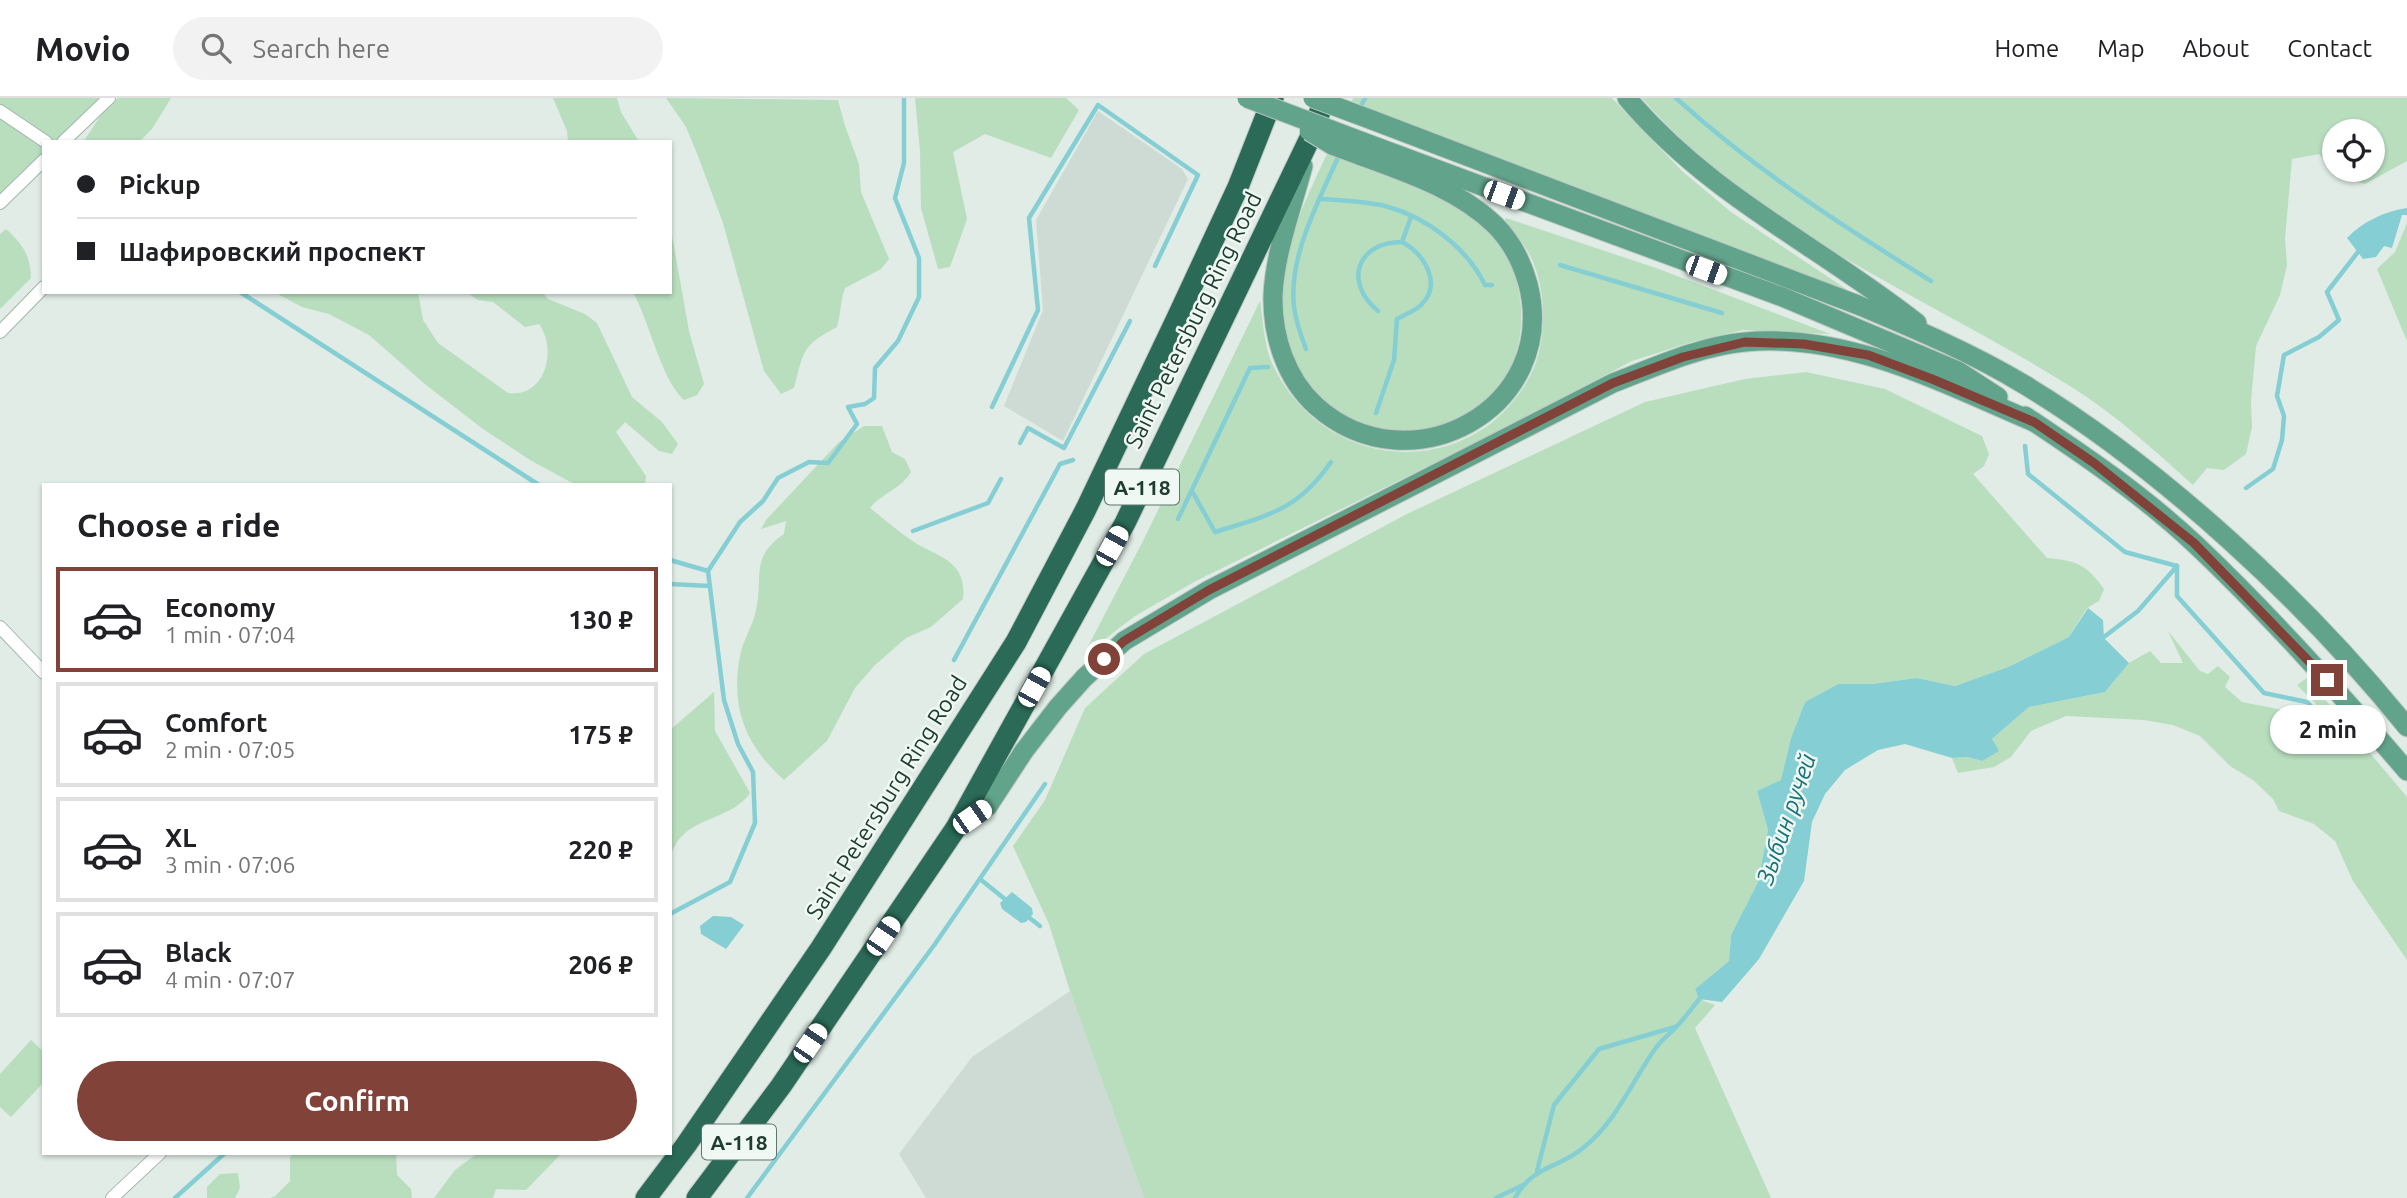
<!DOCTYPE html>
<meta charset="utf-8">
<style>
:root{--surface:#fff;--page:#f2f2f2;--text:#202124;--muted:#757577;--line:#e0e0e0;--accent:#814239}
body{margin:0;font-family:Ubuntu,sans-serif;background:var(--page);color:var(--text);height:100vh;display:flex;flex-direction:column;font-size:26px;white-space:nowrap}
*{box-sizing:border-box;margin:0}
p{font-size:23px;color:var(--muted)}
.icon{flex:none;width:38px;height:38px;fill:none;stroke:currentColor;stroke-width:2;stroke-linecap:round;stroke-linejoin:round}
.map{position:relative;flex:1;overflow:hidden}
.details{position:absolute;left:42px;top:385px;width:630px;height:672px;display:flex;flex-direction:column;background:var(--surface);border-radius:0px;box-shadow:0 2px 5px #0004}
.details>*{flex:none}
.hud{position:absolute;left:42px;top:42px;width:630px;height:154px;border-radius:0px;box-shadow:0 2px 5px #0004;display:grid;align-content:center;height:154px;padding:0 35px;background:var(--surface)}
.fabs{position:absolute;left:2322px;top:21px;display:grid;gap:14px}
.fabs a{display:grid;place-items:center;width:63px;height:63px;border-radius:50%;background:var(--surface);box-shadow:0 2px 5px #0004;font-size:35px}
.end{position:absolute;width:32px;height:32px;margin:-16px;border:9px solid #814239;background:#fff;box-shadow:0 0 0 4px #fff}
.from{border-radius:50%}
.bubble{position:absolute;height:49px;border-radius:24px;background:var(--surface);box-shadow:0 2px 5px #0004;font-size:23px;font-weight:700;line-height:49px;text-align:center}
.car{position:absolute;width:21px;height:42px;margin:-21px -10px;border-radius:9px;box-shadow:0 0 5px 2px #0007;background:linear-gradient(#fff 24%,#345 0 40%,#fff 0 76%,#345 0 86%,#fff 0)}
.hud b{display:flex;align-items:center;gap:24px;height:66px;font-size:26px}
.hud b+b{border-top:2px solid var(--line)}
.hud i{width:18px;height:18px;background:var(--text)}
ul{padding:0;list-style:none}
li{display:flex;align-items:center;gap:21px;height:105px;margin:0 14px 10px;padding:0 21px;border:4px solid var(--line);border-radius:0px}
li div{flex:1}
li b{display:block;font-size:26px}
li em{font-style:normal;font-weight:700}
li.on{border-color:var(--accent)}
li>.icon{width:63px;height:63px;stroke-width:1.5}
h2{padding:0 35px;font-size:32px;line-height:84px}
.button{display:flex;gap:14px;margin-top:auto;padding:14px 35px}
.button a{flex:1;height:80px;border-radius:42px;background:var(--accent);color:#fff;font-size:28px;font-weight:700;line-height:80px;text-align:center}
header{display:flex;align-items:center;gap:42px;box-sizing:border-box;height:98px;padding:0 35px;background:var(--surface);border-bottom:2px solid var(--line)}
header strong{font-size:33px}
nav{display:flex;gap:38px;margin-inline-start:auto;font-size:24px}
.search{width:490px;height:63px;background:var(--page);display:flex;align-items:center;gap:18px;box-sizing:border-box;padding:0 24px;border-radius:38px;color:var(--muted);font-size:26px}
.map>svg:first-child{display:block}
</style>
<header>
<strong>Movio</strong>
<div class="search"><svg class="icon" aria-label="search" viewBox="0 0 24 24"><circle cx="10" cy="10" r="6"/><path d="M15 15l6 6"/></svg>Search here</div>
<nav><a>Home</a><a>Map</a><a>About</a><a>Contact</a></nav>
</header>
<div class="map">
<svg width="2407" height="1100" viewBox="0 0 2407 1100">
<rect width="100%" height="100%" fill="#e0ece5"/>
<g fill="#cedbd4">
<path d="M 1098,13 L 1182,71 L 1188,81 L 1063,343 L 1004,308 L 1043,212 L 1036,122 Z"/>
<path d="M 1070,893 L 1144,1100 L 926,1100 L 899,1056 L 972,959 Z"/>
</g>
<g fill="#b8debe" fill-rule="evenodd">
<path d="M 0,0 L 102,0 L 57,44 L 44,44 L 44,57 L 0,99 Z"/>
<path d="M 118,0 L 171,0 L 152,31 L 139,44 L 83,44 L 104,13 Z"/>
<path d="M 553,0 L 617,0 L 621,14 L 639,44 L 568,44 L 567,33 Z"/>
<path d="M 666,0 L 838,2 L 845,28 L 859,66 L 861,94 L 889,161 L 881,171 L 845,190 C 840,203 841,216 837,229 C 801,248 804,253 794,290 L 781,296 L 764,273 L 723,125 L 698,58 L 686,29 Z"/>
<path d="M 915,0 L 1066,0 L 1079,12 L 1051,60 L 985,36 L 953,54 L 967,121 L 950,169 L 938,171 L 921,110 L 920,53 Z"/>
<path d="M 1353,0 L 1612,0 L 1682,73 L 1731,114 L 1861,201 L 1378,18 L 1378,14 L 1352,3 Z"/>
<path d="M 1642,0 L 2407,0 L 2407,63 L 2365,86 L 2338,78 L 2319,56 L 2292,61 L 2285,140 L 2287,167 L 2280,197 L 2256,248 L 2251,303 L 2252,329 L 2246,356 L 2224,372 L 2207,370 L 2193,387 C 2155,353 2116,317 2073,290 C 1927,198 1757,134 1642,0 ZM 2334,33 L 2373,33 L 2373,72 L 2334,72 Z"/>
<path d="M 1327,56 C 1381,72 1414,81 1463,112 C 1471,117 1482,122 1489,129 C 1507,149 1517,175 1520,201 C 1540,354 1309,387 1285,228 C 1283,209 1280,189 1284,170 C 1291,131 1310,92 1327,56 Z"/>
<path d="M 1506,120 L 1656,170 L 1830,236 L 1743,232 L 1692,244 L 1632,263 L 1503,331 L 1194,484 L 1135,518 L 1083,558 L 1143,443 L 1260,203 C 1263,223 1264,247 1272,265 C 1309,348 1409,381 1486,329 C 1505,316 1527,289 1535,267 C 1548,233 1546,180 1525,149 C 1519,140 1511,133 1504,125 Z"/>
<path d="M 2407,125 L 2407,243 L 2377,171 L 2395,154 Z"/>
<path d="M 670,126 L 689,233 L 704,286 L 697,297 L 684,302 C 661,281 650,225 633,194 L 670,194 Z"/>
<path d="M 6,131 C 23,147 30,156 31,180 L 0,211 L 0,136 Z"/>
<path d="M 274,194 L 418,194 L 423,222 L 438,245 L 508,295 C 545,300 558,252 539,226 L 525,229 L 493,204 L 478,202 L 466,194 L 542,194 L 548,201 L 585,216 L 597,225 L 632,299 L 662,324 L 678,346 L 672,356 L 659,353 L 625,324 L 616,334 L 646,378 L 645,387 L 576,387 L 530,362 L 483,331 L 426,287 L 369,237 L 329,216 L 302,209 Z"/>
<path d="M 1806,274 L 1885,291 L 1982,338 L 1989,356 L 1984,368 L 1973,376 L 2047,460 C 2077,463 2086,466 2104,491 L 2099,503 L 2087,510 L 2069,539 L 2008,569 L 1955,588 L 1917,580 L 1872,586 L 1838,586 L 1805,604 L 1791,640 L 1781,683 L 1757,693 L 1768,732 L 1758,784 L 1731,837 L 1729,863 L 1695,891 L 1699,901 L 1715,907 L 1695,930 L 1771,1100 L 1144,1100 L 1070,893 L 1049,826 L 1013,748 L 1045,702 L 1085,610 L 1144,556 L 1407,416 L 1645,304 L 1745,281 Z"/>
<path d="M 864,328 L 882,328 L 892,354 L 905,361 L 911,374 C 901,391 882,395 870,410 C 885,422 899,434 914,444 C 940,460 967,463 963,501 L 931,529 L 906,540 L 875,567 L 855,590 L 827,643 L 784,682 C 746,648 730,610 740,558 C 743,542 753,528 756,512 C 764,479 749,460 784,436 L 786,423 L 761,431 L 766,422 L 839,344 Z"/>
<path d="M 2168,533 L 2200,573 L 2208,576 L 2218,568 L 2230,579 L 2225,589 L 2242,604 L 2308,617 L 2325,631 L 2332,622 L 2297,587 L 2307,580 L 2407,699 L 2407,862 L 2353,783 L 2335,743 L 2314,726 L 2279,713 L 2273,701 L 2253,682 L 2230,668 L 2200,638 L 2173,627 L 2144,622 L 2066,618 L 2031,633 L 2011,659 L 1994,669 L 1958,675 L 1952,660 L 1966,659 L 1982,663 L 1992,641 L 2029,609 L 2105,594 L 2129,565 L 2150,553 L 2161,565 L 2183,565 Z"/>
<path d="M 714,594 L 715,633 L 750,695 C 732,720 701,718 681,739 C 676,744 673,752 670,758 L 670,632 Z"/>
<path d="M 31,942 L 44,954 L 44,984 L 11,1019 L 0,1009 L 0,976 Z"/>
<path d="M 294,1055 L 396,1055 L 397,1077 L 411,1091 L 412,1100 L 270,1100 L 275,1098 L 290,1083 L 290,1059 Z"/>
<path d="M 478,1055 L 559,1055 L 560,1057 L 526,1092 L 496,1091 L 493,1100 L 434,1100 L 455,1072 Z"/>
<path d="M 238,1075 L 240,1090 L 235,1100 L 207,1100 L 207,1089 L 220,1076 Z"/>
</g>
<g fill="#85cfd4">
<path d="M 2407,110 L 2407,117 L 2402,117 L 2392,150 L 2384,148 L 2376,159 L 2363,161 L 2347,140 C 2362,124 2385,113 2407,110 Z"/>
<path d="M 2088,510 L 2103,522 L 2104,540 L 2129,565 L 2105,594 L 2029,609 L 1992,641 L 1999,653 L 1982,663 L 1967,659 L 1952,660 L 1905,646 L 1878,652 L 1845,672 L 1825,696 L 1812,724 L 1804,783 L 1759,861 L 1722,904 L 1699,901 L 1695,891 L 1729,863 L 1731,837 L 1758,784 L 1768,732 L 1757,693 L 1781,682 L 1791,640 L 1805,604 L 1838,586 L 1872,586 L 1917,580 L 1955,588 L 2008,569 L 2069,539 Z"/>
<path d="M 1012,794 L 1032,810 L 1033,816 L 1026,824 L 1021,825 L 1002,811 L 1000,805 Z"/>
<path d="M 713,818 L 731,819 L 744,827 L 726,851 L 701,836 L 700,828 Z"/>
</g>
<g fill="none" stroke-linecap="round" stroke-linejoin="round">
<g stroke="#85cfd4" stroke-width="4.5">
<path d="M 1676,0 C 1754,71 1841,127 1931,183"/>
<path d="M 1359,12 L 1365,0"/>
<path d="M 1320,101 C 1342,102 1364,103 1385,108 C 1427,119 1467,150 1485,187 L 1492,187"/>
<path d="M 1560,167 L 1722,215"/>
<path d="M 240,194 L 539,387"/>
<path d="M 1378,213 C 1343,184 1357,144 1402,144 L 1411,119"/>
<path d="M 1306,251 C 1301,238 1296,223 1294,209 C 1288,158 1320,101 1340,55"/>
<path d="M 992,309 L 1038,212 L 1029,120 L 1098,7 L 1198,77 L 1155,168"/>
<path d="M 1376,315 L 1394,262 L 1397,221 C 1404,217 1415,213 1421,207 C 1443,186 1424,155 1402,144"/>
<path d="M 1020,345 L 1028,330 L 1064,350 L 1130,223"/>
<path d="M 2025,348 L 2028,376 L 2125,454 L 2177,468"/>
<path d="M 2246,390 L 2273,371 L 2282,342 L 2284,318 L 2277,298 L 2284,257 L 2319,239 L 2339,222 L 2327,194 L 2361,150"/>
<path d="M 1192,393 L 1215,434 C 1269,417 1298,412 1331,364"/>
<path d="M 1178,421 L 1250,270 L 1268,269"/>
<path d="M 913,433 L 988,405 L 1001,381"/>
<path d="M 670,462 L 708,473"/>
<path d="M 2177,469 L 2177,498 L 2264,595 L 2307,604 L 2325,622"/>
<path d="M 670,486 L 710,488"/>
<path d="M 2100,542 L 2138,513 L 2177,468"/>
<path d="M 954,562 L 1060,366 L 1073,362"/>
<path d="M 980,781 L 1006,802"/>
<path d="M 670,816 L 730,784 L 755,725 L 753,674 L 738,646 L 724,602 L 708,473 L 740,424 L 763,403 L 778,380 L 809,364 L 828,365 L 857,326 L 848,309 L 865,306 L 874,300 L 875,270 L 898,243 L 919,199 L 919,160 L 895,100 L 904,65 L 904,0"/>
<path d="M 1027,818 L 1040,828"/>
<path d="M 1537,1073 L 1554,1007 L 1599,951 L 1675,929"/>
<path d="M 175,1100 L 225,1055"/>
<path d="M 747,1100 L 935,846 L 1045,686"/>
<path d="M 1496,1100 L 1523,1087"/>
<path d="M 1515,1100 C 1533,1067 1558,1071 1583,1050 C 1616,1024 1631,985 1655,951 C 1661,942 1670,936 1677,928 C 1686,919 1693,908 1701,899"/>
</g>
<g stroke="#a3b4ac" stroke-width="14">
<g id="minor">
<path d="M 0,13 L 46,44"/>
<path d="M 63,44 L 109,0"/>
<path d="M 0,105 L 44,62"/>
<path d="M 0,234 L 44,189"/>
<path d="M 0,529 L 44,575"/>
<path d="M 112,1100 L 160,1055"/>
</g>
</g>
<g stroke="#c1c9c6" stroke-width="21">
<g id="primary">
<path d="M 1627,0 C 1710,98 1818,147 1917,225"/>
<path d="M 1372,22 L 1858,207 C 1915,231 1972,255 2025,287 C 2162,370 2307,505 2407,629"/>
<path d="M 1363,44 L 1785,200 L 1958,273 L 1998,299"/>
<path d="M 1303,68 C 1292,110 1275,154 1273,197 C 1272,238 1286,281 1316,308 C 1410,392 1560,310 1528,186 C 1522,164 1511,143 1495,127 C 1458,91 1405,74 1359,57"/>
<path d="M 2025,318 C 2084,357 2144,398 2196,447 C 2271,518 2340,595 2407,673"/>
<path d="M 956,730 L 988,708 L 1024,653 L 1058,609 L 1084,580 L 1124,543 L 1209,492 L 1613,285 C 1655,269 1700,248 1745,244 C 1847,234 1944,286 2034,324"/>
</g>
</g>
<g stroke="#c1c9c6" stroke-width="23">
<g id="motorway">
<path d="M 646,1100 L 686,1047 L 821,850 L 1016,544 L 1086,411 L 1177,220 L 1238,89 L 1273,0"/>
<path d="M 697,1100 L 781,988 L 956,730 L 1125,425 L 1310,40 L 1325,0"/>
</g>
</g>
<use href="#minor" stroke="#fff" stroke-width="12"/>
<use href="#primary" stroke="#62a38c" stroke-width="19"/>
<use href="#motorway" stroke="#2a6a57" stroke-width="21"/>
<g stroke="#c1c9c6" stroke-width="21" stroke-linecap="butt">
<g id="primary-bridge">
<path d="M 1247,0 L 1363,44"/>
<path d="M 1313,0 L 1372,22"/>
<path d="M 1309,33 L 1332,47 L 1359,57"/>
</g>
</g>
<use href="#primary-bridge" stroke="#62a38c" stroke-width="19"/>
</g>
<g fill="none" stroke-linecap="round" stroke-linejoin="round">
<path stroke="#814239" stroke-width="9" d="M 1104,561 L 1124,543 L 1209,492 L 1613,285 L 1683,259 L 1745,244 L 1804,246 L 1868,257 L 1932,281 L 2034,324 L 2094,365 L 2194,445 L 2327,582"/>
</g>
<g text-anchor="middle" dominant-baseline="central" stroke-width="5" stroke-linejoin="round" paint-order="stroke">
<g fill="#f0f8f4" stroke="#5e756c" stroke-width="2">
<rect x="1105" y="371.5" width="74" height="35" rx="5"/>
<rect x="702" y="1026.5" width="74" height="35" rx="5"/>
</g>
<g font-size="21" font-weight="bold" fill="#203d32">
<text x="1142" y="389">А-118</text>
<text x="739" y="1044">А-118</text>
</g>
<g font-size="23" fill="#203d32" stroke="#f0f8f4">
<text transform="translate(1193 222) rotate(-64)">Saint Petersburg Ring Road</text>
<text transform="translate(886 699) rotate(-58)">Saint Petersburg Ring Road</text>
</g>
<g font-size="24" font-style="italic" fill="#18747b" stroke="#f0f8f4">
<text transform="translate(1786 721) rotate(-71)">Зыбин ручей</text>
</g>
</g>
</svg>
<div class="fabs">
<a><svg class="icon" aria-label="locate" viewBox="0 0 24 24"><circle cx="12" cy="12" r="6"/><path d="M12 2v4M12 18v4M2 12h4M18 12h4"/></svg></a>
</div>
<i class="end from" style="left:1104px;top:561px"></i>
<i class="end" style="left:2327px;top:582px"></i>
<div class="bubble" style="left:2270px;top:607px;width:116px">2 min</div>
<i class="car" style="left:1504px;top:97px;rotate:110deg"></i>
<i class="car" style="left:1706px;top:172px;rotate:110deg"></i>
<i class="car" style="left:1112px;top:448px;rotate:29deg"></i>
<i class="car" style="left:1034px;top:589px;rotate:29deg"></i>
<i class="car" style="left:972px;top:719px;rotate:55deg"></i>
<i class="car" style="left:883px;top:838px;rotate:34deg"></i>
<i class="car" style="left:810px;top:945px;rotate:34deg"></i>
<div class="hud">
<b><i class="from"></i>Pickup</b>
<b><i></i>Шафировский проспект</b>
</div>
<section class="details">
<h2>Choose a ride</h2>
<ul>
<li class="on"><svg class="icon" aria-label="car" viewBox="0 0 24 24"><path d="M5 17H2v-5l4-1 3-4h7l3 4 3 1v5h-3M9 17h6M6 11h13"/><circle cx="7" cy="17" r="2"/><circle cx="17" cy="17" r="2"/></svg><div><b>Economy</b><p>1 min · 07:04</p></div><em>130 ₽</em></li>
<li><svg class="icon" aria-label="car" viewBox="0 0 24 24"><path d="M5 17H2v-5l4-1 3-4h7l3 4 3 1v5h-3M9 17h6M6 11h13"/><circle cx="7" cy="17" r="2"/><circle cx="17" cy="17" r="2"/></svg><div><b>Comfort</b><p>2 min · 07:05</p></div><em>175 ₽</em></li>
<li><svg class="icon" aria-label="car" viewBox="0 0 24 24"><path d="M5 17H2v-5l4-1 3-4h7l3 4 3 1v5h-3M9 17h6M6 11h13"/><circle cx="7" cy="17" r="2"/><circle cx="17" cy="17" r="2"/></svg><div><b>XL</b><p>3 min · 07:06</p></div><em>220 ₽</em></li>
<li><svg class="icon" aria-label="car" viewBox="0 0 24 24"><path d="M5 17H2v-5l4-1 3-4h7l3 4 3 1v5h-3M9 17h6M6 11h13"/><circle cx="7" cy="17" r="2"/><circle cx="17" cy="17" r="2"/></svg><div><b>Black</b><p>4 min · 07:07</p></div><em>206 ₽</em></li>
</ul>
<div class="button"><a>Confirm</a></div>
</section>
</div>
